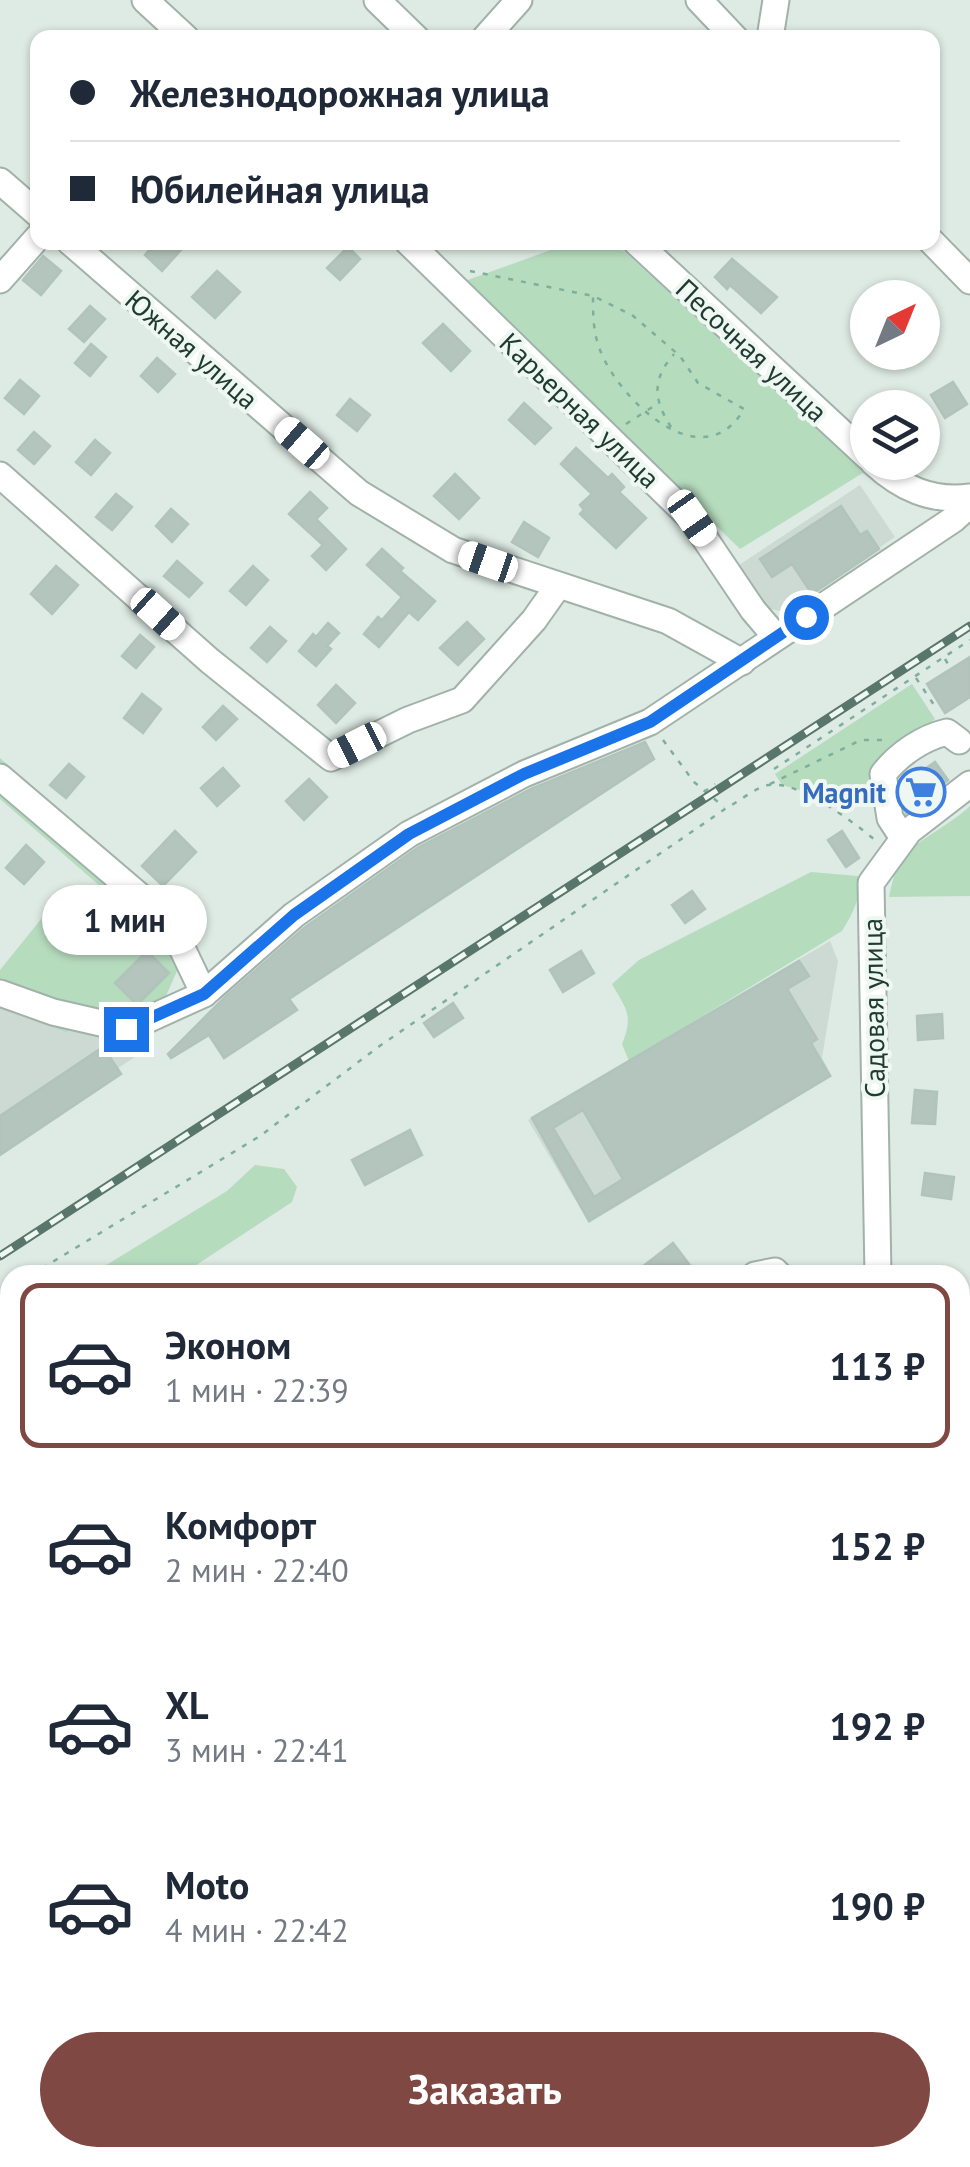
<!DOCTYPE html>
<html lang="ru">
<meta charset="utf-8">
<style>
:root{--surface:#fff;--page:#f2f2f3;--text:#1f2937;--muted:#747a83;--line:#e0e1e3;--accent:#804842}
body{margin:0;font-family:"PT Sans",sans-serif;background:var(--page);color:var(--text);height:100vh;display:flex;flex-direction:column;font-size:38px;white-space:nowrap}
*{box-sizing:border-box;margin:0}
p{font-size:32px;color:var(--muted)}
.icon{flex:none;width:55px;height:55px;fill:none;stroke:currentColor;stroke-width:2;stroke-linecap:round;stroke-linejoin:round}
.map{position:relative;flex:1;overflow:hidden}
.drawer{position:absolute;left:0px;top:1265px;width:970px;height:902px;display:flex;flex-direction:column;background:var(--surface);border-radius:30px 30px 0 0;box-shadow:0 2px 8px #0004}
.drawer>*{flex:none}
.guide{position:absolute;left:30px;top:30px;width:910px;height:220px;border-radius:20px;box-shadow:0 2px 8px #0004;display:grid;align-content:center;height:220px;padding:0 40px;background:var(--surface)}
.needle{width:65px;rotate:43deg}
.fabs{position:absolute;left:850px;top:280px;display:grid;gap:20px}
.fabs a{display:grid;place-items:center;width:90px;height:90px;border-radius:50%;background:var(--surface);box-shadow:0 2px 8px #0004;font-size:50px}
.end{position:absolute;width:45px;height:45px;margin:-22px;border:12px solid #1a73e8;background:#fff;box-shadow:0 0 0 5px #fff}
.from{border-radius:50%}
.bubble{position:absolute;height:70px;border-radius:35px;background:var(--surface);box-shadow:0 2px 8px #0004;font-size:32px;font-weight:700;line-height:70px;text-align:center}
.car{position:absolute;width:30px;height:60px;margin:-30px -15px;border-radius:12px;box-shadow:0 0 8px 2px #0007;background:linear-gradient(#fff 24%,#345 0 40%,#fff 0 76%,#345 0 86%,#fff 0)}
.guide b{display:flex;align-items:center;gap:35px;height:95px;font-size:38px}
.guide b+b{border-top:2px solid var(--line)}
.guide i{width:25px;height:25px;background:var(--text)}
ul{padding:18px 0 0;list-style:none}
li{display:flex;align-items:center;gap:30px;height:165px;margin:0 20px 15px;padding:0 20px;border:5px solid transparent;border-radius:20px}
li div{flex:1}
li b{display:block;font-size:38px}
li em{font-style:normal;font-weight:700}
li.on{border-color:var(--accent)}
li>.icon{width:90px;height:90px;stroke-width:1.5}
.primary-button{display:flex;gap:20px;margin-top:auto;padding:20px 40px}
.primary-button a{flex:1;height:115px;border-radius:60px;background:var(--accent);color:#fff;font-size:40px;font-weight:700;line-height:115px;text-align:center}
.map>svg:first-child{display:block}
</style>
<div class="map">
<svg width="970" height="2167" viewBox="0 0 970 2167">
<rect width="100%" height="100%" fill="#deeae4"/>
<g fill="#ccdad3">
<path d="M 860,485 L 895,537 L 784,612 L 767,608 L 736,567 Z"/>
<path d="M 830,941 L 838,961 L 822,1058 L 832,1076 L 589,1223 L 528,1120 Z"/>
<path d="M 0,1004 L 136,1046 L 141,1053 L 0,1146 Z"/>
</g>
<g fill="#b6dcbe">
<path d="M 570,243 L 615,243 L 866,471 L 740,549 L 465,281 Z"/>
<path d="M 912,684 L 935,719 L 889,757 L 880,793 L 852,805 L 782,785 L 775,774 Z"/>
<path d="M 0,758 L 195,930 L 141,1053 L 136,1046 L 76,1029 L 65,1032 L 53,1027 L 52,1019 L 0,1004 L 0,970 L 46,913 L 93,953 L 131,913 L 0,799 Z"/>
<path d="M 970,806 L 970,896 L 889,897 C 892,883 895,869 903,857 C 914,842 953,823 970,806 Z"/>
<path d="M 811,872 L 858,876 C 863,896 852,914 842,931 L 629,1061 L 622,1044 C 634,1015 626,1009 612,984 L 639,960 Z"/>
<path d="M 255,1165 L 284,1169 L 297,1187 L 292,1202 L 181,1275 L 90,1275 L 227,1191 Z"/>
<path d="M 10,1324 L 10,1456 L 0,1460 L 0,1331 Z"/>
</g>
<g fill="#b3c5bd" stroke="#b0c4bb" stroke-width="2.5" fill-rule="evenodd">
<path d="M 156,242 L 188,242 L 162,271 L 145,255 Z"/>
<path d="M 348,247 L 360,259 L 340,280 L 327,268 Z"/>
<path d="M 43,256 L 61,271 L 41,295 L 23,280 Z"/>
<path d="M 732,259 L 777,297 L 761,313 L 730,285 L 727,289 L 715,277 Z"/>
<path d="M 217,271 L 240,292 L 215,318 L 192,297 Z"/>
<path d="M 90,306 L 105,319 L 84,342 L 69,329 Z"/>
<path d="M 443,324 L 470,351 L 451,371 L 423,343 Z"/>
<path d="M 91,344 L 106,357 L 90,376 L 75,363 Z"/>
<path d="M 157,358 L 175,374 L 158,392 L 141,376 Z"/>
<path d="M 20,380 L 39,396 L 24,414 L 5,398 Z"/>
<path d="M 953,382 L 967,404 L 945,418 L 931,395 Z"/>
<path d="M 350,399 L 370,415 L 357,431 L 337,415 Z"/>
<path d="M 524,403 L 551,428 L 535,444 L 509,420 Z"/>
<path d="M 34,432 L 50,446 L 34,464 L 18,450 Z"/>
<path d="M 95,440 L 110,453 L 91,475 L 76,462 Z"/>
<path d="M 576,448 L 608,478 L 612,474 L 624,487 L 619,492 L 646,518 L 616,548 L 580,514 L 584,510 L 580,505 L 592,494 L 561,464 Z"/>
<path d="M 455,474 L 479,498 L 459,519 L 434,496 Z"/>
<path d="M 310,492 L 327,508 L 316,519 L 346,549 L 326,570 L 312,556 L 323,545 L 289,514 Z"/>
<path d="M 116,494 L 132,507 L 112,530 L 96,517 Z"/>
<path d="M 841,506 L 860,535 L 867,531 L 879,549 L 812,594 L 792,564 L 772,577 L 760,559 Z"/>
<path d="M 171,509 L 188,524 L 172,542 L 156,526 Z"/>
<path d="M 524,522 L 549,538 L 538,557 L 512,542 Z"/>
<path d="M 382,549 L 403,568 L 400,571 L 435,601 L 418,620 L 409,612 L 379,647 L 364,634 L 378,617 L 382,620 L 402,597 L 367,565 Z"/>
<path d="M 177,561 L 202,583 L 189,597 L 164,576 Z"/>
<path d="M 56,566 L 78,585 L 52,614 L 31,594 Z"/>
<path d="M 253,566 L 268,580 L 246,605 L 230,591 Z"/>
<path d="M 467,622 L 484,639 L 458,665 L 440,648 Z"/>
<path d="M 328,623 L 339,633 L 327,646 L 331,649 L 316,666 L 299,651 L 313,634 L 316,637 Z"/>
<path d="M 270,627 L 286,641 L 267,662 L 251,648 Z"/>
<path d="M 140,635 L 154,647 L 136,668 L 122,656 Z"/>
<path d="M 970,657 L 970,697 L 945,713 L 927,684 Z"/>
<path d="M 336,685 L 355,703 L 336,723 L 318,705 Z"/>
<path d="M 142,694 L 161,709 L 143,733 L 124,718 Z"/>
<path d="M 223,706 L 237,719 L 216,740 L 203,727 Z"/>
<path d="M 645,742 L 654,759 L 289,999 L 297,1010 L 224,1058 L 209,1035 L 171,1058 L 168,1054 L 225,997 L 304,928 L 417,848 L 531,789 Z"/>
<path d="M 935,762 L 948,780 L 906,813 L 901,786 Z"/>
<path d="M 69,764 L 84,777 L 66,798 L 50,785 Z"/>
<path d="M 223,768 L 239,786 L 217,806 L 201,788 Z"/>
<path d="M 309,779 L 327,797 L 304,820 L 286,801 Z"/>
<path d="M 175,831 L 196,852 L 163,886 L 142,866 Z"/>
<path d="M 842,831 L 859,858 L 846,867 L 828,840 Z"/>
<path d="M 26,845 L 44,862 L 24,884 L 6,868 Z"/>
<path d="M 692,891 L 705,909 L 685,923 L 672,905 Z"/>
<path d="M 87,901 L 102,914 L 85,933 L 70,919 Z"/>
<path d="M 147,951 L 169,973 L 137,1005 L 115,983 Z"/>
<path d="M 581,951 L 594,973 L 563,992 L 550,970 Z"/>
<path d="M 799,961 L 809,976 L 787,989 L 817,1039 L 811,1043 L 830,1076 L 589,1221 L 532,1118 ZM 583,1110 L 623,1179 L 594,1197 L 553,1128 Z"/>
<path d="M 453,1003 L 463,1018 L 434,1037 L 424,1023 Z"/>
<path d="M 942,1014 L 943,1038 L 918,1040 L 917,1016 Z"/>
<path d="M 103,1047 L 121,1074 L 0,1155 L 0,1116 Z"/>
<path d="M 915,1090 L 937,1092 L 935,1124 L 912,1123 Z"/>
<path d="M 410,1130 L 422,1155 L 365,1185 L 352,1160 Z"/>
<path d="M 925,1173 L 954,1177 L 951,1199 L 922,1195 Z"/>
<path d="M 673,1243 L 692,1268 L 683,1275 L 632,1275 Z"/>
</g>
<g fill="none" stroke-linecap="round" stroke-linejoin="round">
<g stroke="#a1b2ab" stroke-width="29">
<g id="minor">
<path d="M 145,0 L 186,38"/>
<path d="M 377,0 L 416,38"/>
<path d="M 699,0 L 735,38"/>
<path d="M 485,38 L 519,0"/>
<path d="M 770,38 L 776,0"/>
<path d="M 0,181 L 38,214"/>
<path d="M 70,242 L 359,493 L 453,550 L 668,621 L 742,662"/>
<path d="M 408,242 L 691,518 L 753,610 L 776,637"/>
<path d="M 636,242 L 868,457"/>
<path d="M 932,242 L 970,281"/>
<path d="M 0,280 L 38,237"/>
<path d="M 873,462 C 901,488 931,502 970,497"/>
<path d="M 0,475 L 210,661 L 331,758 L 408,720 L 462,700 L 534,620 L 558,586"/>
<path d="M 0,777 L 169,921 L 204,994"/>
<path d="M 903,838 L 890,818 L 883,774 C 899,754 922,738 947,732 L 959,741"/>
<path d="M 0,993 L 53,1012 L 127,1029 L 204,994 L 294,915 L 409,834 L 524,774 L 650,722 L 954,519 L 970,504"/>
<path d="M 755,1275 L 775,1271 L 779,1275"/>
<path d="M 878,1275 L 871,883 L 909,831 L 970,784"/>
<path d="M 0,1664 L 10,1666"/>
<path d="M 960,1857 L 970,1859"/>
<path d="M 0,1996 L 10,1998"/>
<path d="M 858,2158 L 911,2167"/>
<path d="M 818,2167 L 820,2158"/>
</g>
</g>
<g stroke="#7daf9c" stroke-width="2.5" stroke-dasharray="5 8" stroke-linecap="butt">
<path d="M 470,271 L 593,296 L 632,315 L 680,356 L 698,383 L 744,409 C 703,480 619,400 600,350 C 593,332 593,315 593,296"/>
<path d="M 626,424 L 657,404"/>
<path d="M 671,427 C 653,399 652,379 674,354"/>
<path d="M 945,659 L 951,669"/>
<path d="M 916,678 L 934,705"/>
<path d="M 663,740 L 694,782 L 724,807"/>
<path d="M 774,769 L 970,640"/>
<path d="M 770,784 L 861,740 L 887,740"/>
<path d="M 704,792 L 715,784"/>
<path d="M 31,1275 L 260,1136 L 381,1045 L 725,809 C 738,802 755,788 768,785 C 799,780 853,822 875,840"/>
<path d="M 0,1295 L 10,1289"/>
</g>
<use href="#minor" stroke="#fff" stroke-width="25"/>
<g stroke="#59766d" stroke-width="9">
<path id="rail" d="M 0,1256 L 970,626"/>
</g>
<use href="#rail" stroke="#eef7f2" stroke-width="5" stroke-dasharray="15" stroke-linecap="butt"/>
</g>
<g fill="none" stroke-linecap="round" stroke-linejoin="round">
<path stroke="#1a73e8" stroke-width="12" d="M 126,1029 L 204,994 L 294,915 L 409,834 L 524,774 L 650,722 L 806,617"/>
</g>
<defs>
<g id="supermarket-ring" transform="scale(2.5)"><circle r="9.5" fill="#eef7f2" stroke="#3f7fe0" stroke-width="1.5"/><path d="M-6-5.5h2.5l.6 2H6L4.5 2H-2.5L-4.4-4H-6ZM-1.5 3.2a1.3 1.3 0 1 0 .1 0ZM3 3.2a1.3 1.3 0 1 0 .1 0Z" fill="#3f7fe0"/></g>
</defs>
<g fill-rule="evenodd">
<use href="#supermarket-ring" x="921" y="792"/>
</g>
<g text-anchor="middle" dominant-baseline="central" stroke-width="8" stroke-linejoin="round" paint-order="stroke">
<g font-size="28" fill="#1f3a31" stroke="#eef7f2">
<text transform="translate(192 349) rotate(41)">Южная улица</text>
<text transform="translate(752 350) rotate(43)">Песочная улица</text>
<text transform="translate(580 410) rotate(44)">Карьерная улица</text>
<text transform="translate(873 1008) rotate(-91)">Садовая улица</text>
</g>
<g font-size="28" font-weight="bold" fill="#366cbe" stroke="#eef7f2" text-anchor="end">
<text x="886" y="792">Magnit</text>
</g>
</g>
</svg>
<div class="fabs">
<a><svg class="needle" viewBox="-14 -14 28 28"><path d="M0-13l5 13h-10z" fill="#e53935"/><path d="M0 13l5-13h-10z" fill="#747a83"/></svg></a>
<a><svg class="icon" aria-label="layers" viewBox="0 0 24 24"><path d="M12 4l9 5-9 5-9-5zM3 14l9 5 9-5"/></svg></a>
</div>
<i class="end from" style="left:806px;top:617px"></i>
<i class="end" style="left:126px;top:1029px"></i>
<div class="bubble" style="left:42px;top:885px;width:165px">1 мин</div>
<i class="car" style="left:302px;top:443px;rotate:311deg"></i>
<i class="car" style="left:692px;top:518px;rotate:145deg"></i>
<i class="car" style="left:488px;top:562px;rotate:289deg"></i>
<i class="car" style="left:158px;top:614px;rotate:132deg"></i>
<i class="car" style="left:357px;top:745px;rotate:243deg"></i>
<div class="guide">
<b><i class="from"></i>Железнодорожная улица</b>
<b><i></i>Юбилейная улица</b>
</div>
<section class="drawer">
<ul>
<li class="on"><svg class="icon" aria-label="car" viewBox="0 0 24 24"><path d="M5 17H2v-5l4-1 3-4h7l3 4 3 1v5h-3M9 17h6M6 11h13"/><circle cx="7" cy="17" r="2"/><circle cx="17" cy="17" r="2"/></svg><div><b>Эконом</b><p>1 мин · 22:39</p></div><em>113 ₽</em></li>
<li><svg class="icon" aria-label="car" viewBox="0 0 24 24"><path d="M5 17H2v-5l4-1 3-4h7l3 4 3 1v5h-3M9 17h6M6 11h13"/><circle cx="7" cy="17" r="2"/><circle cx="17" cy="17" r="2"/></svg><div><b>Комфорт</b><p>2 мин · 22:40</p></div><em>152 ₽</em></li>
<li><svg class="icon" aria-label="car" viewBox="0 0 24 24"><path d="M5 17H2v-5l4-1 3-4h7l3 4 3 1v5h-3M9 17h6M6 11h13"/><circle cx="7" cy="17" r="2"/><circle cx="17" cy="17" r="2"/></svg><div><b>XL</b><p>3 мин · 22:41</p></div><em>192 ₽</em></li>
<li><svg class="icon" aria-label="car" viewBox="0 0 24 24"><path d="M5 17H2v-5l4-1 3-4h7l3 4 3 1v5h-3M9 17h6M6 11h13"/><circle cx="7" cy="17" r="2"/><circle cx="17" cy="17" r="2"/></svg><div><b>Moto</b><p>4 мин · 22:42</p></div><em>190 ₽</em></li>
</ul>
<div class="primary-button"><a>Заказать</a></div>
</section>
</div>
